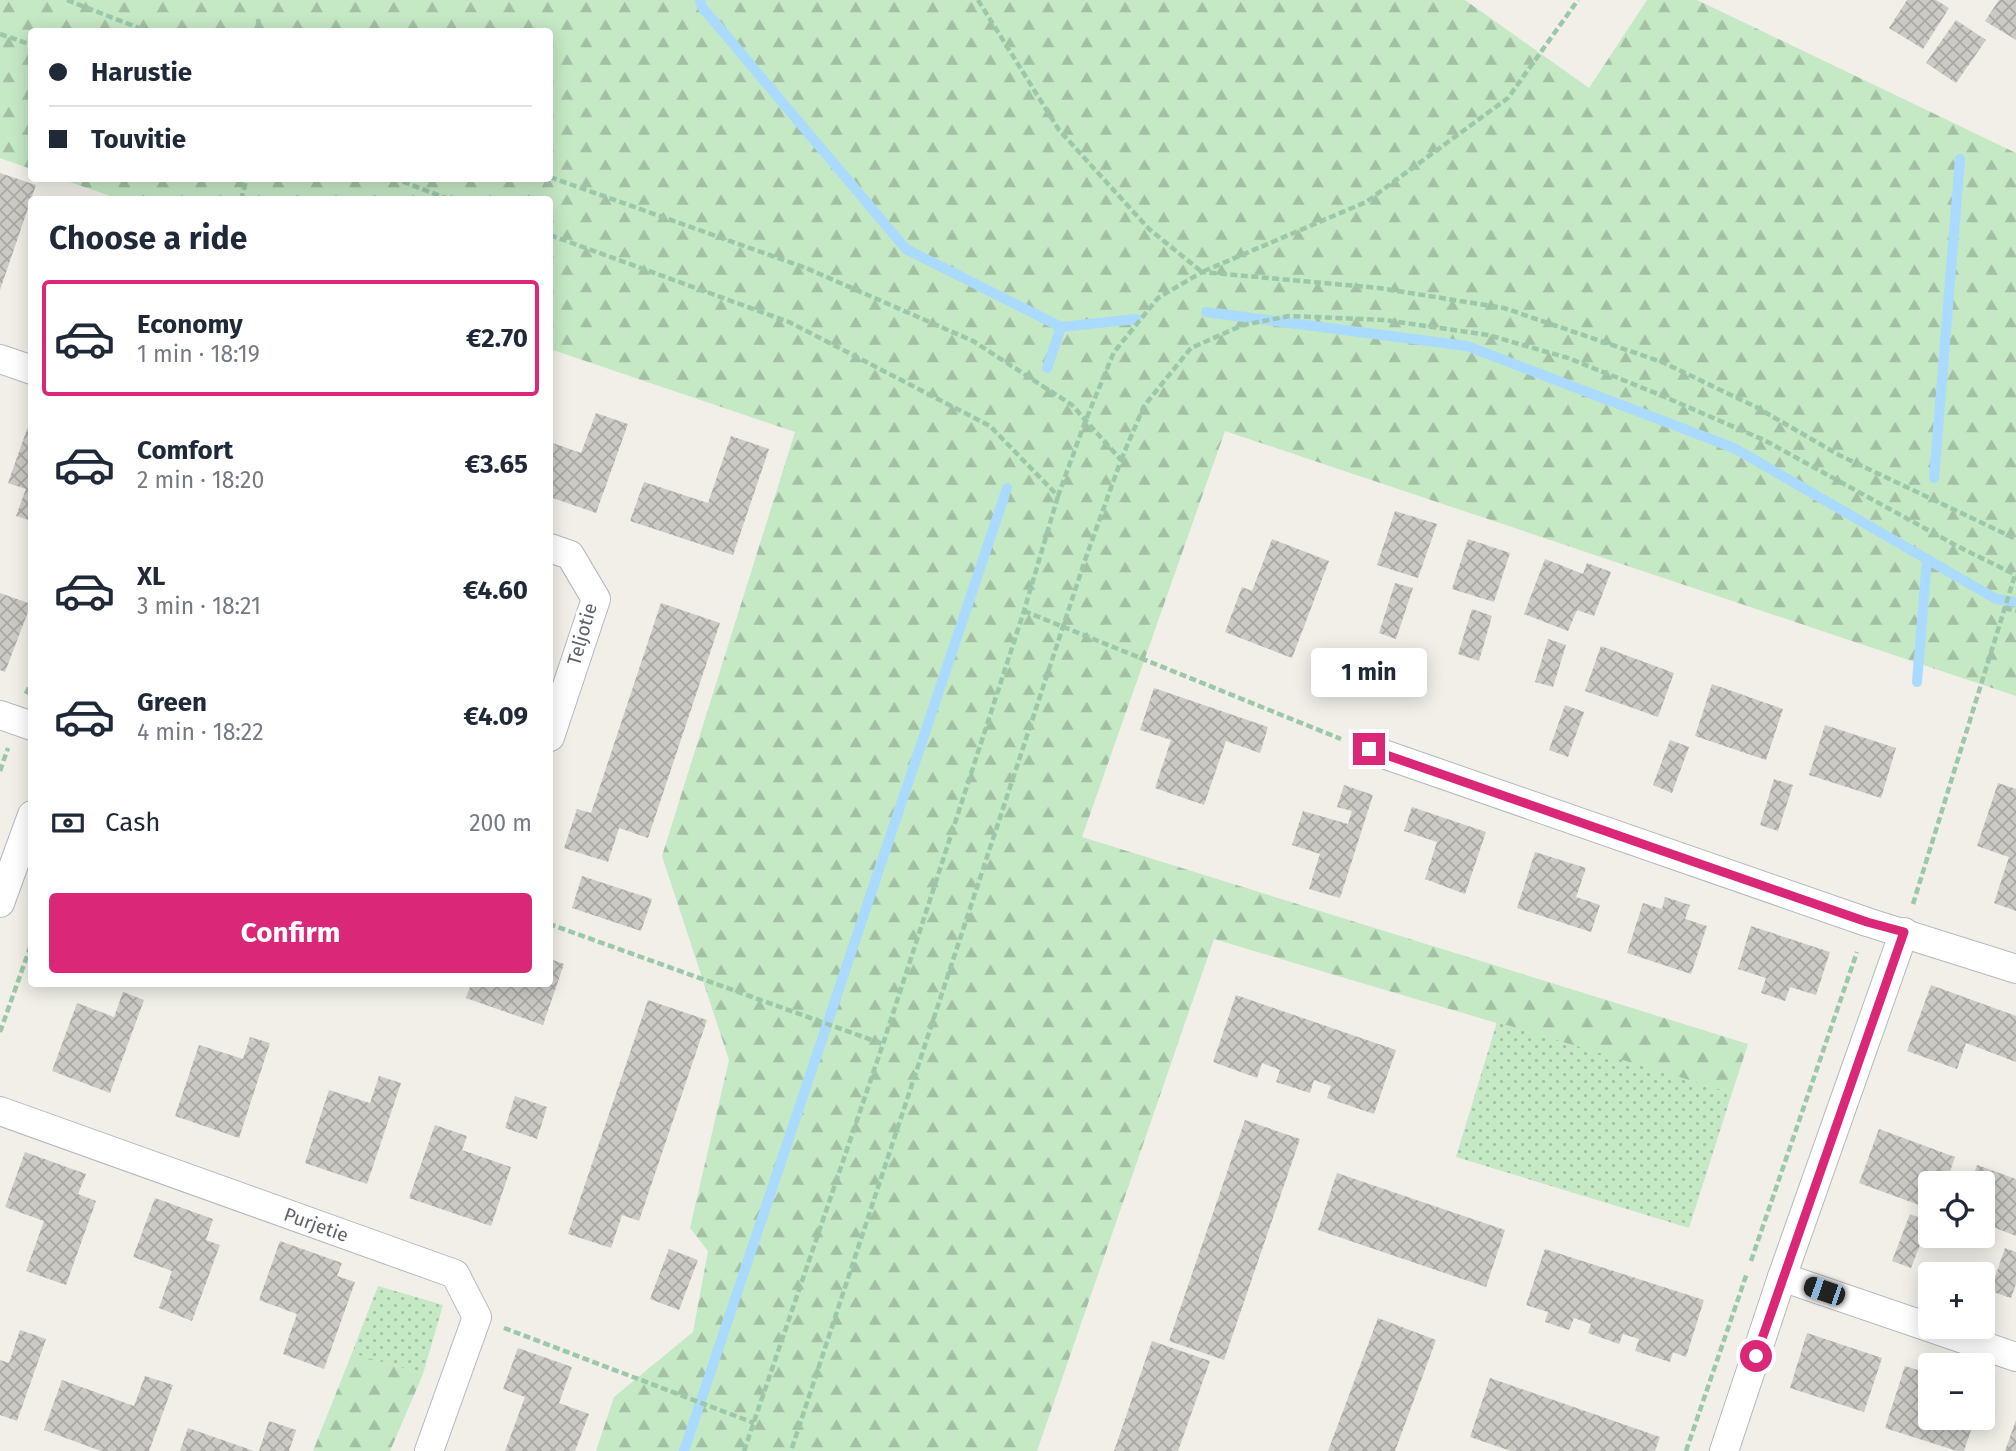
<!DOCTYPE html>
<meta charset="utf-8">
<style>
:root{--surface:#fff;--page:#f2f2f3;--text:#1f2937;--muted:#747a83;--line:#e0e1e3;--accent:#db2777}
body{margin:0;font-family:"Fira Sans",sans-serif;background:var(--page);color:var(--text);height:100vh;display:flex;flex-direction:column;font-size:26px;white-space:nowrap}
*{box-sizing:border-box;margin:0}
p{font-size:23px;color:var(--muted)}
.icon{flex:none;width:38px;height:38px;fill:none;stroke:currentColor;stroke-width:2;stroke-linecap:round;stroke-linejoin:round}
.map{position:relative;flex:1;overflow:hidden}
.panel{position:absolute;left:28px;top:196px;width:525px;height:791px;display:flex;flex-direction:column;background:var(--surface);border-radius:7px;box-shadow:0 4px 18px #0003}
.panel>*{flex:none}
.banner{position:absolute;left:28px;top:28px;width:525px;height:154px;border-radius:7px;box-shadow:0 4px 18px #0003;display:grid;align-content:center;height:154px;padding:0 21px;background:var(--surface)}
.tools{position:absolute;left:1918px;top:1171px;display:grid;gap:14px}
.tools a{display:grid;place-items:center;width:77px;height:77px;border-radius:7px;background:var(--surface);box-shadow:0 4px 18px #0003;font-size:35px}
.end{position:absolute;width:32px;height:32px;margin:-16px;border:9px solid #db2777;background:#fff;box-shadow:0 0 0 4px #fff}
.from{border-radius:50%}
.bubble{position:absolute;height:49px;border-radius:7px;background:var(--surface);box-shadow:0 4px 18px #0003;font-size:23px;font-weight:700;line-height:49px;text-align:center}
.car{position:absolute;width:21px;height:42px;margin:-21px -10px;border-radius:9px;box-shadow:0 0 5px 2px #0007;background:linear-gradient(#222 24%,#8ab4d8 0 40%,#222 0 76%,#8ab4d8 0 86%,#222 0)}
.banner b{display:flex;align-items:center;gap:24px;height:66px;font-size:26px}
.banner b+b{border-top:2px solid var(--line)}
.banner i{width:18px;height:18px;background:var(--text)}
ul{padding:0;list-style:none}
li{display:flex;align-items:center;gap:21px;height:116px;margin:0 14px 10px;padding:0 7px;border:4px solid transparent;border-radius:7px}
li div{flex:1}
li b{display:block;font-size:26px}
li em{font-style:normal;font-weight:700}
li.current{border-color:var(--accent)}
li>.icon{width:63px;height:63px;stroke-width:1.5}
h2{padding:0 21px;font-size:32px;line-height:84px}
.pay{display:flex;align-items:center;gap:18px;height:77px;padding:0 21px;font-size:26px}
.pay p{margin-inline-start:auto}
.action{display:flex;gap:14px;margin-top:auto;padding:14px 21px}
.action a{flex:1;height:80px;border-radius:7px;background:var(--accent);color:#fff;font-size:28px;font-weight:700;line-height:80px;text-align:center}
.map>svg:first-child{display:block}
</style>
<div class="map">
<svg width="2016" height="1451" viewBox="0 0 2016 1451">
<defs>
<pattern id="forest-firs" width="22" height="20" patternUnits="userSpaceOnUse" patternTransform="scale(1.75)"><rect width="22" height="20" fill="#c5e8c5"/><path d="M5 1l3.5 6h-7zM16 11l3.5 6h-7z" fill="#a3c0a4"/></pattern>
<pattern id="park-dots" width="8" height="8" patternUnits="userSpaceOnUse" patternTransform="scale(1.75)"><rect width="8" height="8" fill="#c5e8c5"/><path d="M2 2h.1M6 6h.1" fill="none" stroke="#a3c0a4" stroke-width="1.8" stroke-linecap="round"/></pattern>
<pattern id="building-cross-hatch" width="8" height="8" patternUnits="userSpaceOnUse" patternTransform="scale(1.75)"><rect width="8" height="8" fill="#cccac5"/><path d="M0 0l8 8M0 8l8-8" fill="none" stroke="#a9a8a4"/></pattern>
</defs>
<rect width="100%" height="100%" fill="#f1efe8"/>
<g fill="url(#forest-firs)">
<path d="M 0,0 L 1465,0 L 1589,88 L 1647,0 L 1697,0 L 2016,153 L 2016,696 L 1225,431 L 1082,837 L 1748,1044 L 1732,1093 L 1214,939 L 1037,1451 L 596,1451 L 614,1397 L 693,1332 L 708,1251 L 690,1228 L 729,1060 L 662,856 L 795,432 L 550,349 L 550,200 L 122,200 L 61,179 L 550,178 L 550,32 L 32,32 L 31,169 L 0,158 Z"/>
<path d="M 352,1353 L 423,1374 L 390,1451 L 313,1451 Z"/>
</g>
<g fill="url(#park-dots)">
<path d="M 1497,1022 L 1732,1093 L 1689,1228 L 1456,1157 Z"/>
<path d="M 378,1286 L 443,1305 L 423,1374 L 352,1353 Z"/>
</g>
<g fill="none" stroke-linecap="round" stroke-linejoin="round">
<g stroke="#aadaff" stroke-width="10">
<path d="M 700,0 L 702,7 L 906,249 L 1061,327 L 1136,319"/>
<path d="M 1206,312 L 1467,346 L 1734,448 L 1996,599 L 2016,602"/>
<path d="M 1047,368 L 1061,327"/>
<path d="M 1934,478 L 1960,159"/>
<path d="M 1917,682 L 1927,559"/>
<path d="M 684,1451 L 1007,488"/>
</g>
</g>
<g fill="url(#building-cross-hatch)">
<path d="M 1907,0 L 1936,0 L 1949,8 L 1923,49 L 1889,28 Z"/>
<path d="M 1999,0 L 2016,0 L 2016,40 L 1985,21 Z"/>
<path d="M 1956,20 L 1986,40 L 1956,83 L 1926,63 Z"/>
<path d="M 0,173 L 36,185 L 0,290 Z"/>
<path d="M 596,413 L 628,424 L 596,513 L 550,497 L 550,442 L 581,453 Z"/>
<path d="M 31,418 L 32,418 L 32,521 L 16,516 L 26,489 L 8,483 Z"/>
<path d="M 731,436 L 769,449 L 733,555 L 630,521 L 644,482 L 708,503 Z"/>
<path d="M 1395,511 L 1437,524 L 1418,578 L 1377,565 Z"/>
<path d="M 1272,539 L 1329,561 L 1292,658 L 1225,632 L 1242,587 L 1252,591 Z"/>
<path d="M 1468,539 L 1510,553 L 1494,602 L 1452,589 Z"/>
<path d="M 1545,559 L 1583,574 L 1587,563 L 1611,572 L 1594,616 L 1577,610 L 1568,631 L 1524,614 Z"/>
<path d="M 1395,583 L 1413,588 L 1396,639 L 1379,633 Z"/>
<path d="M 0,593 L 31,604 L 5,672 L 0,670 Z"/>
<path d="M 661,603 L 720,623 L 648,838 L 619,828 L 608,862 L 564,848 L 577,809 L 591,813 Z"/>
<path d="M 1472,609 L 1492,616 L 1479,661 L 1458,654 Z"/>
<path d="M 1548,639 L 1566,645 L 1553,687 L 1535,682 Z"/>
<path d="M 1601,646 L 1674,673 L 1658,717 L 1585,691 Z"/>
<path d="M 1712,684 L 1783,709 L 1766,760 L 1695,736 Z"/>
<path d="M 1154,688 L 1268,727 L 1260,753 L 1226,741 L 1204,805 L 1155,788 L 1171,740 L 1140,730 Z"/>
<path d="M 1565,705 L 1584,712 L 1568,757 L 1549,750 Z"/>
<path d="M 1825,725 L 1896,748 L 1881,798 L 1809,775 Z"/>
<path d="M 1670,740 L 1689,747 L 1672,793 L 1653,785 Z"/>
<path d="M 1774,779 L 1793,785 L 1778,831 L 1760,825 Z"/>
<path d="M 1998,783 L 2016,789 L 2016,911 L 1994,903 L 2009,857 L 1977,846 Z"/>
<path d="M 1344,785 L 1373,795 L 1340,898 L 1309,889 L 1320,854 L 1292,845 L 1303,811 L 1348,824 L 1352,811 L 1337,807 Z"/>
<path d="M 1412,807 L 1486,832 L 1465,894 L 1425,879 L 1437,842 L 1404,831 Z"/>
<path d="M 1535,852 L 1586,868 L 1576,897 L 1600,905 L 1591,932 L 1517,908 Z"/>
<path d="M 582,876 L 652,899 L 641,931 L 572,908 Z"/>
<path d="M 1665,897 L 1690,905 L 1685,919 L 1707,926 L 1691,974 L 1627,953 L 1643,903 L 1662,909 Z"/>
<path d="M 1751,926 L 1830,952 L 1816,995 L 1790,987 L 1785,1001 L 1761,993 L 1766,978 L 1738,969 Z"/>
<path d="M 550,959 L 564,964 L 543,1025 L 466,998 L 471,984 L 550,984 Z"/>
<path d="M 1931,985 L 2016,1016 L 2016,1062 L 1966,1043 L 1957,1069 L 1907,1051 Z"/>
<path d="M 123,992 L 144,1000 L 110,1093 L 52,1071 L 77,1003 L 114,1017 Z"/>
<path d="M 1236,995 L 1396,1050 L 1374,1114 L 1327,1098 L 1331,1086 L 1314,1080 L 1310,1093 L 1276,1082 L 1280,1070 L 1262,1063 L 1257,1078 L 1213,1062 Z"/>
<path d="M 648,1000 L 707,1020 L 639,1221 L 622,1215 L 611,1248 L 568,1234 Z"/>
<path d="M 250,1037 L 270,1043 L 239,1138 L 175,1116 L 199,1045 L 243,1059 Z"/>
<path d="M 379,1076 L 401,1083 L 367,1184 L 305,1163 L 329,1090 L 370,1103 Z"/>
<path d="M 515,1096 L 547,1107 L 537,1139 L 505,1128 Z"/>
<path d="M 1245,1120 L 1300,1139 L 1224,1360 L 1169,1341 Z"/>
<path d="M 435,1125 L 467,1136 L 462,1150 L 511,1167 L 491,1226 L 409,1198 Z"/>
<path d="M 1879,1129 L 1955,1157 L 1946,1183 L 1930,1183 L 1930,1209 L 1859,1183 Z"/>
<path d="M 25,1152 L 86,1174 L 78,1194 L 96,1201 L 66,1285 L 26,1271 L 44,1221 L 5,1207 Z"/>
<path d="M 1977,1165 L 2016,1179 L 2016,1236 L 1983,1223 L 1983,1183 L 1971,1183 Z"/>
<path d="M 1337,1173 L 1505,1230 L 1486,1287 L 1318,1230 Z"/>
<path d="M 155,1198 L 213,1219 L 206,1240 L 220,1245 L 192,1321 L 159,1308 L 172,1271 L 133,1257 Z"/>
<path d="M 1910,1214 L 1929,1222 L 1911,1268 L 1892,1261 Z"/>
<path d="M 280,1241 L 342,1263 L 337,1276 L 355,1282 L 324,1369 L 283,1354 L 297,1314 L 259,1300 Z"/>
<path d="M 2005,1248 L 2016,1252 L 2016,1284 L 2011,1298 L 1990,1291 Z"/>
<path d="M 669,1249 L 698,1260 L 679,1310 L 650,1299 Z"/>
<path d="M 1545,1249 L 1704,1300 L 1686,1357 L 1673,1352 L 1670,1362 L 1635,1351 L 1639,1339 L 1623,1334 L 1619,1344 L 1588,1333 L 1591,1324 L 1574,1318 L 1569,1330 L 1545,1322 L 1548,1312 L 1526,1305 Z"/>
<path d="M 1378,1318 L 1436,1340 L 1395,1451 L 1328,1451 Z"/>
<path d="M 20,1330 L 46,1339 L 17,1421 L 0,1415 L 0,1360 L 9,1363 Z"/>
<path d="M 1807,1333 L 1882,1358 L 1864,1412 L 1790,1388 Z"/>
<path d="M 1152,1341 L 1210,1361 L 1178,1451 L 1114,1451 Z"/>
<path d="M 518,1348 L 572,1367 L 559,1403 L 589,1414 L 575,1451 L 505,1451 L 525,1397 L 503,1389 Z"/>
<path d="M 1905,1366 L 1930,1374 L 1930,1418 L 1975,1418 L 1964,1451 L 1957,1451 L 1885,1428 Z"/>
<path d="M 145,1376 L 173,1385 L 149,1451 L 101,1451 L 44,1430 L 62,1380 L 134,1406 Z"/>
<path d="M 1490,1378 L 1660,1437 L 1655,1451 L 1511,1451 L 1470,1437 Z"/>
<path d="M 2016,1420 L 2016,1451 L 2005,1451 Z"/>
<path d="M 269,1421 L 296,1430 L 289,1451 L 259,1451 Z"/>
<path d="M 188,1428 L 254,1451 L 180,1451 Z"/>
</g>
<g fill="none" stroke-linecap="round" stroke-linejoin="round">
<g stroke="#b5b8bc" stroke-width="30">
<g id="street">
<path d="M 0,359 L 32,370"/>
<path d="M 550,548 L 570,555 L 596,599 L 550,737"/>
<path d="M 0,715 L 32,726"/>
<path d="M 1369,749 L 1867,922 L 2016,969"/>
<path d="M 0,903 L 32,815"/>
<path id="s1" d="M 0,1111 L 455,1274 L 477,1317 L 429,1451"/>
<path d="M 1782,1277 L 2016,1357"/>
<path d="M 1724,1451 L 1782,1277 L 1904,932"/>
</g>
</g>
<g stroke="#9cc7a9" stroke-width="4.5" stroke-dasharray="7 3.5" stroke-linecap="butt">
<path d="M 67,0 L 149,32"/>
<path d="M 978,0 L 1059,130 L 1149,229 L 1202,272 L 1366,202 L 1508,98 L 1578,0"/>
<path d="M 258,19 L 259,32"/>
<path d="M 0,34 L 32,45"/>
<path d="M 550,177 L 806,268 L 973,341 L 1072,405 L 1121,460 L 1085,560 L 791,1451"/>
<path d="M 393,178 L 451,200"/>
<path d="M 241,200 L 247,178"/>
<path d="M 550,235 L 789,322 L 990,426 L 1058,496 L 1085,422 L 1114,352 L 1158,298 L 1202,272 L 1379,288 L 1504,308 L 1662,362 L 1756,407 L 1839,455 L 2016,539"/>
<path d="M 1121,460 L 1144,406 L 1191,348 L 1243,325 L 1289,316 L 1385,320 L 1488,335 L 1568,358 L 1658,394 L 1764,440 L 1957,546 L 2016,575"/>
<path d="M 2005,608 L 2016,611"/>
<path d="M 1024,611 L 1341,739"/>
<path d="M 26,694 L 32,680"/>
<path d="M 0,771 L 8,748"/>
<path d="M 1913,904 L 2015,575"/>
<path d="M 550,922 L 552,925 L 883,1044"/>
<path d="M 0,1032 L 32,942"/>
<path d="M 1751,1261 L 1857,952"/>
<path d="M 504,1328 L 754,1423"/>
<path d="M 744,1451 L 883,1044 L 1024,611 L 1058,496"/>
<path d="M 1686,1451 L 1747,1273"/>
</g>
<use href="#street" stroke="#fff" stroke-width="28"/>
</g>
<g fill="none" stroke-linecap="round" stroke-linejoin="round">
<path stroke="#db2777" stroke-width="9" d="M 1369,749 L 1867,922 L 1904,932 L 1756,1356"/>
</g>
<g text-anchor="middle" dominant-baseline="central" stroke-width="7" stroke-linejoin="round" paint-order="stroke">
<g font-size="19" fill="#5f6368" stroke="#fff">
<text transform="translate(582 634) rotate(-74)">Teljotie</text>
<text stroke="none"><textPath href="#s1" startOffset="336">Purjetie</textPath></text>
</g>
</g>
</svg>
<div class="tools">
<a><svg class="icon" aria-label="locate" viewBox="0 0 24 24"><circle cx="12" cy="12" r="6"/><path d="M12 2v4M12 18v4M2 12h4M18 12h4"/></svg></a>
<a>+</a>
<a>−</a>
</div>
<i class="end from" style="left:1756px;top:1356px"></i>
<i class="end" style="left:1369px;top:749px"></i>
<div class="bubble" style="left:1311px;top:648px;width:116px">1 min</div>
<i class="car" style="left:1824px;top:1291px;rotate:289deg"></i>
<div class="banner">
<b><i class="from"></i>Harustie</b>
<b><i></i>Touvitie</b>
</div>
<section class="panel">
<h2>Choose a ride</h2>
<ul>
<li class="current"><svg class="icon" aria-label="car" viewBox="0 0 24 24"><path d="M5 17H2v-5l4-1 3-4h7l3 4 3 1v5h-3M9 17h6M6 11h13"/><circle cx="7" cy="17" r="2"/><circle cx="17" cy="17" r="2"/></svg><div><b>Economy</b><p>1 min · 18:19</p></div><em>€2.70</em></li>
<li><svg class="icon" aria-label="car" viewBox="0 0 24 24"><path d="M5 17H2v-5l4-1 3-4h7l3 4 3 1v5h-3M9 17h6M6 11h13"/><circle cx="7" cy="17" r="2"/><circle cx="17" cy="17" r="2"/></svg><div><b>Comfort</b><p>2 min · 18:20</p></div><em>€3.65</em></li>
<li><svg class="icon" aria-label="car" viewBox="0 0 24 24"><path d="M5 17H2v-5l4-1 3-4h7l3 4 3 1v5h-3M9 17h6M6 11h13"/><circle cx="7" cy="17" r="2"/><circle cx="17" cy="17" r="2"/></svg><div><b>XL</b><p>3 min · 18:21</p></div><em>€4.60</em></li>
<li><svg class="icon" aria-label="car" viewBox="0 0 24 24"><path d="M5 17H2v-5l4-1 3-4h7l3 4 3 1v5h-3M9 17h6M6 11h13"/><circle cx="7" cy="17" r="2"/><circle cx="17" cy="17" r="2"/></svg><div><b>Green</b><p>4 min · 18:22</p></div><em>€4.09</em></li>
</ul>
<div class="pay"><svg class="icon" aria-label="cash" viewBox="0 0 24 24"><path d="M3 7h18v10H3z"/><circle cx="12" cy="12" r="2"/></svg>Cash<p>200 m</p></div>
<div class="action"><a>Confirm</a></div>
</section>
</div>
